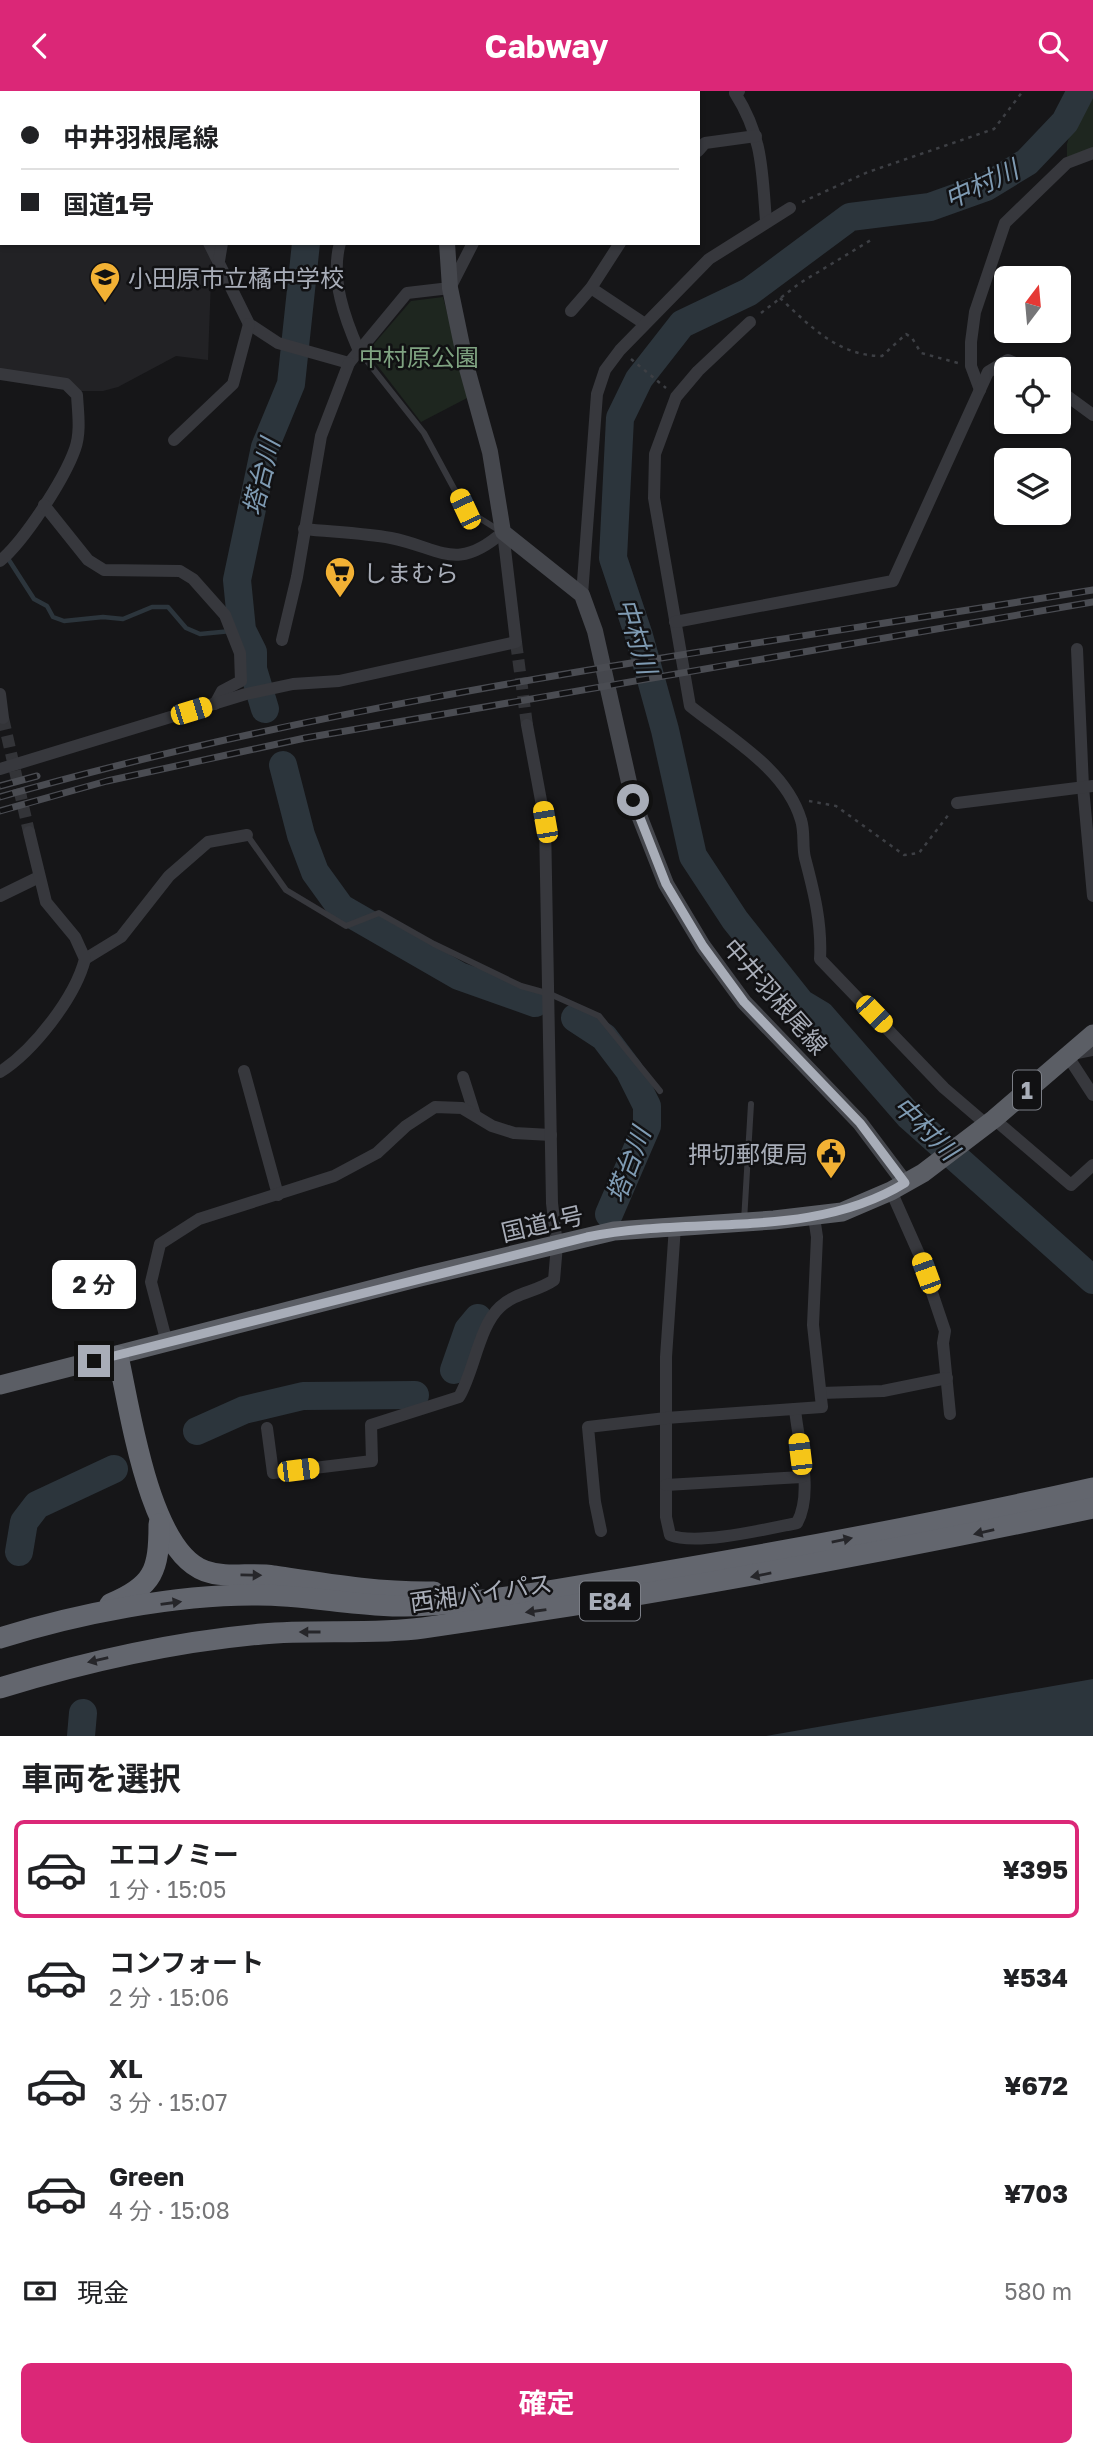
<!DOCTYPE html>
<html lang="ja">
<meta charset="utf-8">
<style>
:root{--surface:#fff;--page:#f2f2f2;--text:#202124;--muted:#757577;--line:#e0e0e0;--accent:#db2777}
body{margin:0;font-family:"Golos Text","Noto Sans JP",sans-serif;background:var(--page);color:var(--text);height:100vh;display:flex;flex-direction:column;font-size:26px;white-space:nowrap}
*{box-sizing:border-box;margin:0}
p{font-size:23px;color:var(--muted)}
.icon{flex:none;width:38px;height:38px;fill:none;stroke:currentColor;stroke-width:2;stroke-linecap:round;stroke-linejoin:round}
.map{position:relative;height:1645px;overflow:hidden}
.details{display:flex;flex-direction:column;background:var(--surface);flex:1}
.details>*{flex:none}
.top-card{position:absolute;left:0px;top:0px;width:700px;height:154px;box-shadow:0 2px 5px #0004;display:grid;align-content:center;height:154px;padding:0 21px;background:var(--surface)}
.needle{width:46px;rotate:16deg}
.tools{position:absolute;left:994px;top:175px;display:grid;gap:14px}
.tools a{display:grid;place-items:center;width:77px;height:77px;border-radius:10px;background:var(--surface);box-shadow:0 2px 5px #0004;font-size:35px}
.end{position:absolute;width:32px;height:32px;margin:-16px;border:9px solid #a8adb8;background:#111;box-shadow:0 0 0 4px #111}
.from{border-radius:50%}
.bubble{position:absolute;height:49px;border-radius:10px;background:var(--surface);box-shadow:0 2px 5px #0004;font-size:23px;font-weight:700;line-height:49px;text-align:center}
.car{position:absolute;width:21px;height:42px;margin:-21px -10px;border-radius:9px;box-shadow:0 0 5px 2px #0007;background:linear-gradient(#f5c518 24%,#345 0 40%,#f5c518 0 76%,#345 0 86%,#f5c518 0)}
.top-card b{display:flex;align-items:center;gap:24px;height:66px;font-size:26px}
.top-card b+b{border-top:2px solid var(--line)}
.top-card i{width:18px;height:18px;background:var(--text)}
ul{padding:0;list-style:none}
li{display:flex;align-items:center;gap:21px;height:98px;margin:0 14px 10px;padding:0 7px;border:4px solid transparent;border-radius:10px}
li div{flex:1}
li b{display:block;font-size:26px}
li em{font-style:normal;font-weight:700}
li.selected{border-color:var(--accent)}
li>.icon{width:63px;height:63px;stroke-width:1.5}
h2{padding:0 21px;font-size:32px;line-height:84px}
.pay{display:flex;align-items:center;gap:18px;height:77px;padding:0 21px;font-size:26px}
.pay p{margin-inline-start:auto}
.primary-button{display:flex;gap:14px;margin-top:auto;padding:14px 21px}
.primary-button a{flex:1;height:80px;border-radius:10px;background:var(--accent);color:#fff;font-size:28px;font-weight:700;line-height:80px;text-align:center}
header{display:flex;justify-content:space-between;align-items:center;height:91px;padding:0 21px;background:var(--accent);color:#fff;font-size:32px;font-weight:700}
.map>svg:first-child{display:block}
</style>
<header><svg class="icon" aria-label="back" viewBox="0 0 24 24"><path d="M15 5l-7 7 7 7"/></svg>Cabway<svg class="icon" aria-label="search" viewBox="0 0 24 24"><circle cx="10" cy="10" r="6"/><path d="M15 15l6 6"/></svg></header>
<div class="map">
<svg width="1093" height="1645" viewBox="0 0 1093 1645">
<rect width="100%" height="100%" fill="#161618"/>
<path fill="#222225" d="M 0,56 L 2,152 L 207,152 L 212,161 L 208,269 L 176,265 L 118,296 L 103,300 L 75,300 L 0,288 Z"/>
<g fill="#1e261f">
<path d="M 1083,0 L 1093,0 L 1093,58 L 1067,66 L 1067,53 Z"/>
<path d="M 443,206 L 469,306 L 421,331 L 367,261 L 411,210 Z"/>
</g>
<path fill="#2c353c" d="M 1093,1588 L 1093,1645 L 766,1645 Z"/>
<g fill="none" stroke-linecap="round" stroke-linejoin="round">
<path stroke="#2c353c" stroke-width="4.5" d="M 7,466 L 34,508 L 47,515 L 53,526 L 64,530 L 103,526 L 123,528 L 152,516 L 168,516 L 186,537 L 200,543 L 242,539"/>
<g stroke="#2c353c" stroke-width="28">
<path d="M 254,0 L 255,2"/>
<path d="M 1081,0 L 1065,31 L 1027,71 L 986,96 L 930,116 L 850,126 L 749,201 L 682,233 L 639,288 L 620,327 L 613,467 L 639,545 L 665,639 L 693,765 L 735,829 L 801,912 L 821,924 L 909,1025 L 1093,1189"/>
<path d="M 265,618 L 253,578 L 253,561 L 242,539 L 237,489 L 265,356 L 291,293 L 306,152"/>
<path d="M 283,674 L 301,744 L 315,781 L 341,817 L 459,885 L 535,912"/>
<path d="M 575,927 L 604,946 L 629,979 L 647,1015 L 647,1035 L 609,1123"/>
<path d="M 454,1279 L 468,1239 L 478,1227"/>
<path d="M 197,1340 L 244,1319 L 303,1305 L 415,1304"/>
<path d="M 19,1461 L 24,1431 L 37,1414 L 114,1378"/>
<path d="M 81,1645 L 83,1622"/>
</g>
<g stroke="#333438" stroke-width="12" stroke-dasharray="12 6" stroke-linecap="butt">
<path d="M 516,551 L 527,634"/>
<path d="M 3,627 L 29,741"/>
</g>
<g stroke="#3d3f44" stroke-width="2.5" stroke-dasharray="3.5 5" stroke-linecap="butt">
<path d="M 802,111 L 868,81 L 994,38 L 1023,0"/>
<path d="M 780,207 C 810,235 838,265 882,265 L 906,243 L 912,247 L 921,262 L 958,272"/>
<path d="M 761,222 L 800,192 L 871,149"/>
<path d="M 631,268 L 666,297"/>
<path d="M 809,710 L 836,715 L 904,764 L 919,762 L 949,723"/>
</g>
<g stroke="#37383d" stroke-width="6">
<path d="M 359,260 L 424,342 L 465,418 L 500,440"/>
<path d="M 247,744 L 286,799 L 346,835 L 379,822 L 434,853 L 521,895 L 550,903 L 599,925 L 660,1000"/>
<path d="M 744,1130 L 751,1013"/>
</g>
<g stroke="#37383d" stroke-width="12">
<path d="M 68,0 L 69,2"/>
<path d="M 209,0 L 210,2"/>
<path d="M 282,0 L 282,2"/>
<path d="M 618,0 L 621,2"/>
<path d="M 739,0 L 735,2 C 763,46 762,80 766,130"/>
<path d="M 599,2 L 600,0"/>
<path d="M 0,56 L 2,56"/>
<path d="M 698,60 L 705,52 L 756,45"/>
<path d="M 209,152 L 249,233 L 278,252 L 349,272 L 407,202 L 450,197 L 473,152"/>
<path d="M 340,152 C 330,188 345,228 359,260"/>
<path d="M 219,170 L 222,152"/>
<path d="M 591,197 L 645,233"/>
<path d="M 571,220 L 591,197 L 620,152"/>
<path d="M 750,231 L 698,280 L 676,306 L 655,363 L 654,407 L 690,615 C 730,647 786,678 801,729 C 805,741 802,755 805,767 C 814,801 822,833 820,868 L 944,997 L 986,1033"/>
<path d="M 0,283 L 66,293 L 77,304 C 78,322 81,341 75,358 C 64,389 24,450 0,470"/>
<path d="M 980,299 L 971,275 L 971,251 L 975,221 L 1005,132 L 1067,72 L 1093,62"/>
<path d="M 1059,299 L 1093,324"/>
<path d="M 174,349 L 233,293 L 249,233"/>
<path d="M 44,414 L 88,469 L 104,479 L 180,480 L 193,488 L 225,524 L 240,562 L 241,590 L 222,600 L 215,613"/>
<path d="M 304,438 C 333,441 363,442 391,447 C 441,457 456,482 503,441"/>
<path d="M 582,504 L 597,303 L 605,279 L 620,259 L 709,168 L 790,117"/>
<path d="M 675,531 L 893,490 L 988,281 L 1008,269 L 1029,278"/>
<path d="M 282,549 L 297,486 L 321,345 L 349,272"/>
<path d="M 1077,558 L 1083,696 L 1093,805"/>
<path d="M 0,603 L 3,627"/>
<path d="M 0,678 L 246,603 L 293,593 L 339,590 L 516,551 L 503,441"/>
<path d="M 957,712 L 1093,695"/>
<path d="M 0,805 L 39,786"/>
<path d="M 85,868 L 121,846 L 169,785 L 208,751 L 247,744"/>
<path d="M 1093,959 L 1067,964 L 1093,1004"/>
<path d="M 244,980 L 278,1104"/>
<path d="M 0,981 C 33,960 75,907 85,868 L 75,846 L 46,811 L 29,741"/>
<path d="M 463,986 L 475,1024"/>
<path d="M 994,1028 L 1071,1094 L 1093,1074"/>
<path d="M 891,1100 L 919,1163 L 945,1240 L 943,1252 L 950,1323"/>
<path d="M 675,1135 L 666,1266 L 666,1426 L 670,1444 C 696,1455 767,1438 797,1432 C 814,1401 798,1352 795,1318"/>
<path d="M 167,1252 L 151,1191 L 160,1153 L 199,1128 L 334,1085 L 377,1062 L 406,1035 L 435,1016 L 462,1017 L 492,1035 L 514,1042 L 551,1044"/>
<path d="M 821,1302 L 883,1300 L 947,1287"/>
<path d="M 267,1337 L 273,1382 L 372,1370 L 371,1334 L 459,1306 C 474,1281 479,1235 500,1216 C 516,1201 537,1201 554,1189 L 557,1154 L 552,1112 L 545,731 L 527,634"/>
<path d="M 666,1394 L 802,1386"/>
<path d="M 601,1440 L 595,1411 L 588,1336 L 666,1327 L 822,1316 L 813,1234 L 817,1146 L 814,1126"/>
</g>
<g stroke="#45474d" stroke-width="16">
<path d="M 434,0 L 435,2"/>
<path d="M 447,152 L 450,197 L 466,274 L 490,361 L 503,441 L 582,504 L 595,540 L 633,709 L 666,793 L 703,855 L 744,911 L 860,1032 L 905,1092"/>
</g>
<path stroke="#5b5e65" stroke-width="19" d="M 0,1294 L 420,1186 L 614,1140 L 774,1129 L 842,1121 L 891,1100 L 923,1082 L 994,1028 L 1093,943"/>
<g stroke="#63666e" stroke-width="21">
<path d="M 118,1265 C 130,1318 149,1460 205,1480 C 227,1488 252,1481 274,1485 C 327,1493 380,1502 434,1501"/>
<path d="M 110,1513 C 154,1495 159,1479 159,1433"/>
<path d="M 0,1547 C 76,1523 177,1503 258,1504 C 315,1504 371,1519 430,1514 C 504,1509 577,1495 650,1483 C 799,1458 946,1430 1093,1397"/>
<path d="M 0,1597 C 85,1571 173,1551 262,1543 C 315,1538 370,1544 423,1537 C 648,1505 871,1464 1093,1417"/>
</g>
<g stroke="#4a4c52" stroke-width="7">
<g id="rail">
<path d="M 0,695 L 37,685"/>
<path d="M 0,706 C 357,604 728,559 1093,499"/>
<path d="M 0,720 L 107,690 L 305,647 L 1093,511"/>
</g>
</g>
<use href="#rail" stroke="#111113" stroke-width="4.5" stroke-dasharray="13" stroke-linecap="butt"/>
</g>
<defs><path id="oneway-solid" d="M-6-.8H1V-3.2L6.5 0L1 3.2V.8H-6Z" transform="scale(1.75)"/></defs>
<g fill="#26262a">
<use href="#oneway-solid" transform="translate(984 1441) rotate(167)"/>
<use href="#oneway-solid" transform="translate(842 1449) rotate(-11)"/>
<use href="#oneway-solid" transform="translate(251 1484) rotate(1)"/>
<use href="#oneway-solid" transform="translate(761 1484) rotate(169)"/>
<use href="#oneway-solid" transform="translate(171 1512) rotate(-8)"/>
<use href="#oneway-solid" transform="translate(536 1520) rotate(172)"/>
<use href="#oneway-solid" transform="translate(310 1541) rotate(180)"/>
<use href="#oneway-solid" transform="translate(98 1569) rotate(167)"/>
</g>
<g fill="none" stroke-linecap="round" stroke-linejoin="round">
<path stroke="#a8adb8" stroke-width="9" d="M 94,1270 L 587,1146 C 691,1124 811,1150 905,1092 L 860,1032 L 744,911 L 703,855 L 666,793 L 633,709"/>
</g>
<defs>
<g id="school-pin" transform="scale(1.575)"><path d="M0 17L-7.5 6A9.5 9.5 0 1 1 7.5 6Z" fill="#f2b134" stroke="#111113"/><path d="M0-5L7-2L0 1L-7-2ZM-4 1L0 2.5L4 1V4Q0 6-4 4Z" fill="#111"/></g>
<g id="supermarket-pin" transform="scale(1.575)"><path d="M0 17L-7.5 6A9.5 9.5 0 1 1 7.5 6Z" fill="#f2b134" stroke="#111113"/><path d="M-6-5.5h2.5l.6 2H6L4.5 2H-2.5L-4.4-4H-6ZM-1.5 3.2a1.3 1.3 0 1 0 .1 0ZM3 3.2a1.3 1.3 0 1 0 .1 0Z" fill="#111"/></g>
<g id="civic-pin" transform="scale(1.575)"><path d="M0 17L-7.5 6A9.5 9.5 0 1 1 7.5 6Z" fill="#f2b134" stroke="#111113"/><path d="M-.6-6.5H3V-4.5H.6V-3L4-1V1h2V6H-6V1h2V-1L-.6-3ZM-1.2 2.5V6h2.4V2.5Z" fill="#111"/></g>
</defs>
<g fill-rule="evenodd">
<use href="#school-pin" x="105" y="186"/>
<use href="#supermarket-pin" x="340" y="481"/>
<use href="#civic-pin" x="831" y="1062"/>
</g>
<g text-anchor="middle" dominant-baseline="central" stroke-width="5" stroke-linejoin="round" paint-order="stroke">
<g fill="#111113" stroke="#7b7e86" stroke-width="2">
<rect x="1013" y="979.5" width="28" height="39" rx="5"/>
<rect x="580" y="1490.5" width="60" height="39" rx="5"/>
</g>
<g font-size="23" font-weight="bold" fill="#a8adb8">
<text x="1027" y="999">1</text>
<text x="610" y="1510">E84</text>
</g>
<g font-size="24" fill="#a8adb8" stroke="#111113" text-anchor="start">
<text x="128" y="186">小田原市立橘中学校</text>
<text x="363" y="481">しまむら</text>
<text x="808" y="1062" text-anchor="end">押切郵便局</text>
</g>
<g font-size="24" fill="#7fa381" stroke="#111113">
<text x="419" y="265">中村原公園</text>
</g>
<g font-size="24" fill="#a8adb8" stroke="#111113">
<text transform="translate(776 905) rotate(49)">中井羽根尾線</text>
<text transform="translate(542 1132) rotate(-13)">国道1号</text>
<text transform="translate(481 1501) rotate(-8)">西湘バイパス</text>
</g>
<g font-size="26" font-style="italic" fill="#7f9bb3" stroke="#111113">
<text transform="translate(981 93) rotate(-25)">中村川</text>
<text transform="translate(261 386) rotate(-76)">塔台川</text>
<text transform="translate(637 545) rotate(73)">中村川</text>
<text transform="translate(926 1037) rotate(44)">中村川</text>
<text transform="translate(628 1074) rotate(-69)">塔台川</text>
</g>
</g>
</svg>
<div class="tools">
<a><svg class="needle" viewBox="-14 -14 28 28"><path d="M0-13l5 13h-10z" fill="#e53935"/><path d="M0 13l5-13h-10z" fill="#757577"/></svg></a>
<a><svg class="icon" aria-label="locate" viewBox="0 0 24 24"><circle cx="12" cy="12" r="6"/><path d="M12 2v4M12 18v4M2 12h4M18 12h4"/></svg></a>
<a><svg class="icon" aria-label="layers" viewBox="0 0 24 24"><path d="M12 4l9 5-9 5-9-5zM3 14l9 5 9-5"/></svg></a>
</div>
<i class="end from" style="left:633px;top:709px"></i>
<i class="end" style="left:94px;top:1270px"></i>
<div class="bubble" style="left:52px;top:1169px;width:84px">2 分</div>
<i class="car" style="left:465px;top:418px;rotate:335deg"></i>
<i class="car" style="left:191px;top:620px;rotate:73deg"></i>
<i class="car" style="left:545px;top:731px;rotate:350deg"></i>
<i class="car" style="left:874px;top:923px;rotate:136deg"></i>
<i class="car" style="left:926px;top:1182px;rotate:340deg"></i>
<i class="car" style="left:800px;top:1363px;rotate:353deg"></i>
<i class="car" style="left:298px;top:1379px;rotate:83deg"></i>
<div class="top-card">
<b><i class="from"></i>中井羽根尾線</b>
<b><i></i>国道1号</b>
</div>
</div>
<section class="details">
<h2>車両を選択</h2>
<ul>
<li class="selected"><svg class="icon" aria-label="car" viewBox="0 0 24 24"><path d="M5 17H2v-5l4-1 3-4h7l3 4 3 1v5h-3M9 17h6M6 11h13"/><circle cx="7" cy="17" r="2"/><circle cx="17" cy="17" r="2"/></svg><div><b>エコノミー</b><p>1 分 · 15:05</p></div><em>¥395</em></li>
<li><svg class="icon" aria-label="car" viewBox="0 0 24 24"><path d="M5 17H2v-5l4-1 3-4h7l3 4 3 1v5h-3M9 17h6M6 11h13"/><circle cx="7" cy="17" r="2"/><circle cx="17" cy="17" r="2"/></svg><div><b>コンフォート</b><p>2 分 · 15:06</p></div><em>¥534</em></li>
<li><svg class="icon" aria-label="car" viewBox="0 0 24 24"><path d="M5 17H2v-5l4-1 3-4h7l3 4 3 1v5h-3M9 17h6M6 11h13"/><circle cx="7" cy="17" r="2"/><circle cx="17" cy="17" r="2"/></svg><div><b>XL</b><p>3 分 · 15:07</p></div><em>¥672</em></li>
<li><svg class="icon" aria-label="car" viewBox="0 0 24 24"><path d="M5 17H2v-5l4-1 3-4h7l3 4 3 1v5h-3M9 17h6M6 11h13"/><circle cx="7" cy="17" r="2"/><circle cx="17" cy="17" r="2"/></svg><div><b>Green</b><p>4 分 · 15:08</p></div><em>¥703</em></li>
</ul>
<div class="pay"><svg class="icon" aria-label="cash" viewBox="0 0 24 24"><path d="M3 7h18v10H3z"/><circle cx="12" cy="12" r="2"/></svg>現金<p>580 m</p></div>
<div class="primary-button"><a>確定</a></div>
</section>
